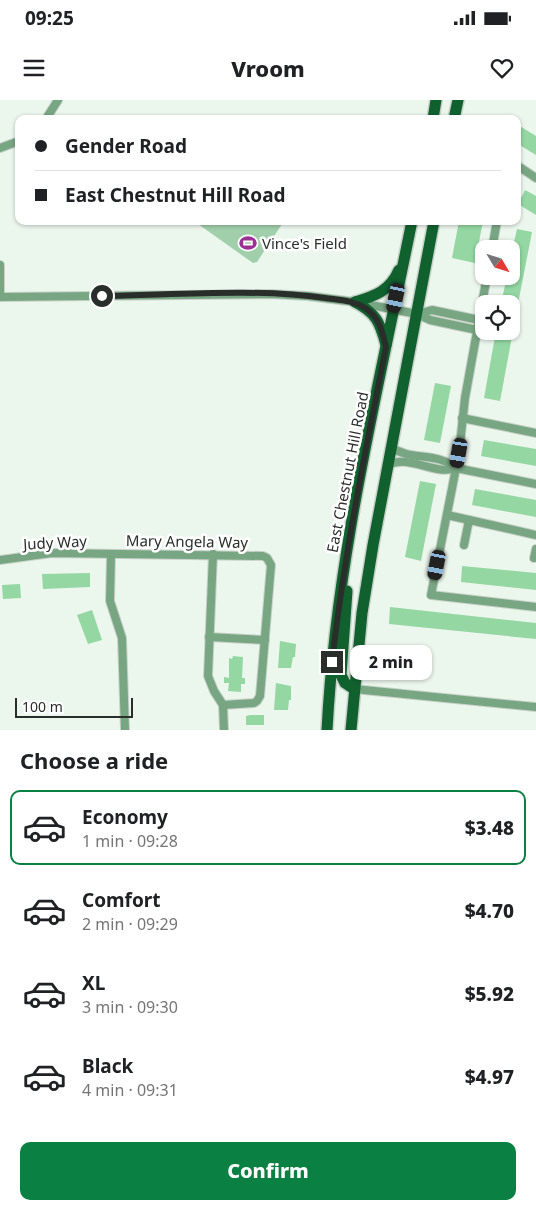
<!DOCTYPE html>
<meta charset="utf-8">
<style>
:root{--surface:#fff;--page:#f2f2f2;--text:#202124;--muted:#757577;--line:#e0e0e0;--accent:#0b8043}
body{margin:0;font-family:"Noto Sans",sans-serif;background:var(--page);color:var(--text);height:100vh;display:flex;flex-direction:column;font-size:19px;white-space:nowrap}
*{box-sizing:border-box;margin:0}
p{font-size:16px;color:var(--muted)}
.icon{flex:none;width:28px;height:28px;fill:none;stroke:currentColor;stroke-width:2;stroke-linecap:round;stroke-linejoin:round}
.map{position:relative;height:630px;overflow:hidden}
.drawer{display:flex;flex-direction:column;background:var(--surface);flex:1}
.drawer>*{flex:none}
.hud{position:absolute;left:15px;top:15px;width:506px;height:110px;border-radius:10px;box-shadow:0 1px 4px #0004;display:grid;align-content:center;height:110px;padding:0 20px;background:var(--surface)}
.needle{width:32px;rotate:128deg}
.tools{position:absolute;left:475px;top:140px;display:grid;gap:10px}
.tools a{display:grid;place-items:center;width:45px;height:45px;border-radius:10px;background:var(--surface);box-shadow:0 1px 4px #0004;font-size:25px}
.scale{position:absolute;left:15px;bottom:12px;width:118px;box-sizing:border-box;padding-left:5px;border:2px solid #2a2e2b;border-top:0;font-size:14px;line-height:18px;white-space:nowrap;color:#2a2e2b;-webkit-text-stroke:4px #fff;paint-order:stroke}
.end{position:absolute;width:22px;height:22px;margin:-11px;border:6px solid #2a2e2b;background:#fff;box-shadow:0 0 0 2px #fff}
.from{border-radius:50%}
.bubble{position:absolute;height:35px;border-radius:10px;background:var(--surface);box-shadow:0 1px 4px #0004;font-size:16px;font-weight:800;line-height:35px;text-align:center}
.car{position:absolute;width:15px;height:30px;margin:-15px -8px;border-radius:6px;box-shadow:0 0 4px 1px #0007;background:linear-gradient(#222 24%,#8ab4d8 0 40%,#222 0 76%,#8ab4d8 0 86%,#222 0)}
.hud b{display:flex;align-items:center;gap:18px;height:48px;font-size:19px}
.hud b+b{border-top:1px solid var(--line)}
.hud i{width:12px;height:12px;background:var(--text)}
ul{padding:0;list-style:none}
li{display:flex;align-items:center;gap:15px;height:75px;margin:0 10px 8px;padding:0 10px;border:2px solid transparent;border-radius:10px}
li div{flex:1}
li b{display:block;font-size:19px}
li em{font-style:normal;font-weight:800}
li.current{border-color:var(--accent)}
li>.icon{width:45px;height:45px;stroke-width:1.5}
h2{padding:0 20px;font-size:22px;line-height:60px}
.button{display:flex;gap:10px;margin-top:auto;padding:10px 20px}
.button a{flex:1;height:58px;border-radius:10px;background:var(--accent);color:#fff;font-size:20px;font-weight:800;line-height:58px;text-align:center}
.status{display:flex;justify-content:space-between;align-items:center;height:35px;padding:0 25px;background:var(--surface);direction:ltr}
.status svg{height:14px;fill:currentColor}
header{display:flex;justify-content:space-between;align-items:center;height:65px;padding:0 20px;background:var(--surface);font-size:22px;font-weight:800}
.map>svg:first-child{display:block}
</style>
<div class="status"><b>09:25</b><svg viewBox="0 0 49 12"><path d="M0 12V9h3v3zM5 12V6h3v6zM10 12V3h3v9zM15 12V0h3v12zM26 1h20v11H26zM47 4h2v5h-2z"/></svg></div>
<header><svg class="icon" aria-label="menu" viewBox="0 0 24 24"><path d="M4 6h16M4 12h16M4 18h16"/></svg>Vroom<svg class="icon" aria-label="heart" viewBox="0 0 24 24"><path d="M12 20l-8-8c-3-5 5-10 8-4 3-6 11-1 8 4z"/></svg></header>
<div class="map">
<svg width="536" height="630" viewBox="0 0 536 630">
<rect width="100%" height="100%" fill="#ebf6ed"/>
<path fill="#a1cfab" d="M 201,121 L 284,121 L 257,162 L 253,163 L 198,124 Z"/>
<g fill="#94d7a3">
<path d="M 518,25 L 536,36 L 536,55 L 518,44 Z"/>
<path d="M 525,90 L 536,96 L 536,115 L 518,104 Z"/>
<path d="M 459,121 L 483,121 L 475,163 L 452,158 Z"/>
<path d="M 517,129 L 532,132 L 517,209 L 511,208 L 511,204 L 501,204 L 507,176 L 511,176 L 511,155 Z"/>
<path d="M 496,231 L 513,231 L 500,301 L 484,298 Z"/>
<path d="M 435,283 L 451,286 L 440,343 L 424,340 Z"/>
<path d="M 484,340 L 536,349 L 536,366 L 481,356 Z"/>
<path d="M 420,381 L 436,384 L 421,461 L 405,457 Z"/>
<path d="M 475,389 L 536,400 L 536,417 L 472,405 Z"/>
<path d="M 462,466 L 536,473 L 536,490 L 461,482 Z"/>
<path d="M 90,473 L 90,487 L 43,489 L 42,474 Z"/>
<path d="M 20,484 L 21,498 L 3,499 L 2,485 Z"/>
<path d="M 390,507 L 536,523 L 536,539 L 389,524 Z"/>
<path d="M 92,510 L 102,540 L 88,544 L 77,515 Z"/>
<path d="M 280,541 L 296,544 L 295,557 L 293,557 L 291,568 L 278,568 Z"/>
<path d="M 233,556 L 243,557 L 242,578 L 245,578 L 245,584 L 241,584 L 241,592 L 228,591 L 229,583 L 224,583 L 224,577 L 229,578 L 229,558 L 232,559 Z"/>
<path d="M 276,583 L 291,586 L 291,600 L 289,600 L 288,610 L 274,610 Z"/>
<path d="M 250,615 L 264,615 L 264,625 L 246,625 L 246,616 Z"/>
</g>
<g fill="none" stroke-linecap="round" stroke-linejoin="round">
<g stroke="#c8d2ca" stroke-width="10">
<g id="minor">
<path d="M 46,19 L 58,0"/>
<path d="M 0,48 L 19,41"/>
<path d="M 518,66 L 536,78"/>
<path d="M 492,149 L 497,121"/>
<path d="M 0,165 L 0,197"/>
<path d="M 487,176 L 465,298 L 459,353 L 431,495 L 536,507"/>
<path d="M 0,197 L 270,194 L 308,196 L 355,202 L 417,214 L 430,220 L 477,230"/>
<path d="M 417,214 L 432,210 L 479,220"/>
<path d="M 462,318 L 536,333"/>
<path d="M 391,347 C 410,361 438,352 456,368"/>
<path d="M 388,365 C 410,354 435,376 456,368 L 536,384"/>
<path d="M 447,415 L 536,435"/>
<path d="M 464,445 L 469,420"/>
<path d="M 111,454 L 110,501 L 122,538 L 125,630"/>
<path d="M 213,454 L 208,576 L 214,591 L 223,605"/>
<path d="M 534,458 L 536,449"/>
<path d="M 0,460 L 52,453 L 263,456 L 267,458 L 271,465 L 260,596 L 257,601 L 254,603 L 223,605"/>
<path d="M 209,537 L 265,540"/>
<path d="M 354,589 L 536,607"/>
<path d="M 223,605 L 224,630"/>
</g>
</g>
<g stroke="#c8d2ca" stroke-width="14">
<g id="primary">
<path d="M 433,19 L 436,0"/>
<path d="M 454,19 L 458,0"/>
<path d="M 355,202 C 375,196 390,191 399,170"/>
<path d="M 355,202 C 376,213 380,222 386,245"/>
<path d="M 347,491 L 341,575 L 345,583 L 354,589"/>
<path d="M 327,630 C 336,458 378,290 412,121"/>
<path d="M 351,630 L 362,513 L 373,445 L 434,121"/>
</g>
</g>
<use href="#minor" stroke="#78a682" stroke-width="8"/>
<use href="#primary" stroke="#11612f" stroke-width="11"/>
</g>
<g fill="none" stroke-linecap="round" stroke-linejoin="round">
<path stroke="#2a2e2b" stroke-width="6" d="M 102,196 C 174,195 253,188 325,198 C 339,200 353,200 365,208 C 380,218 382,231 386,247 C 365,352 344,456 332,562"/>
</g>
<defs>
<g id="stadium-bare" transform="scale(1.35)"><path d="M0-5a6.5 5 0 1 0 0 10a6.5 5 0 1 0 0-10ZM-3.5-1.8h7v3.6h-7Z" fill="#9b3194" stroke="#fff" stroke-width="2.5" paint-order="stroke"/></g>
</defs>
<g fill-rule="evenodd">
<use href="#stadium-bare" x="248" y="143"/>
</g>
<g text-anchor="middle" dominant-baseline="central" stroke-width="5" stroke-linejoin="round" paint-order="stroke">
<g font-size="15" fill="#2a2e2b" stroke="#fff" text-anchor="start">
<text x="262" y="143">Vince's Field</text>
</g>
<g font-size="15" fill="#2a2e2b" stroke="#fff">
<text transform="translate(347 372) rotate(-79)">East Chestnut Hill Road</text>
<text transform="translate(187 441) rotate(1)">Mary Angela Way</text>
<text transform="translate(55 442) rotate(-3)">Judy Way</text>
</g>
</g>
</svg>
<div class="tools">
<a><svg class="needle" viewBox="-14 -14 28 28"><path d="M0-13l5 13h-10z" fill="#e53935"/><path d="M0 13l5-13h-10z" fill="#757577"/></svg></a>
<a><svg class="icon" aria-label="locate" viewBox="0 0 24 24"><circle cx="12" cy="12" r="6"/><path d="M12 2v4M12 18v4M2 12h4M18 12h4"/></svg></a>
</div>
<div class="scale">100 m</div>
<i class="end from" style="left:102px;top:196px"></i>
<i class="end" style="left:332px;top:562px"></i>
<div class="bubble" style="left:350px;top:545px;width:82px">2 min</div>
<i class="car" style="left:396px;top:198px;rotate:192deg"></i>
<i class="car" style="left:459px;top:353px;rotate:190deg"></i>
<i class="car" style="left:437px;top:465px;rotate:191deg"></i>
<div class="hud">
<b><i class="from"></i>Gender Road</b>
<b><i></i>East Chestnut Hill Road</b>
</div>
</div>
<section class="drawer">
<h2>Choose a ride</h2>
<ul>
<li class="current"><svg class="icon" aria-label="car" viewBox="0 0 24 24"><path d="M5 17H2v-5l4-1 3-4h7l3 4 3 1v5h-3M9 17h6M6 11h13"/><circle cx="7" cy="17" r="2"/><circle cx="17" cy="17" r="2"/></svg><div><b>Economy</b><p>1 min · 09:28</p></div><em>$3.48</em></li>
<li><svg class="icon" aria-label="car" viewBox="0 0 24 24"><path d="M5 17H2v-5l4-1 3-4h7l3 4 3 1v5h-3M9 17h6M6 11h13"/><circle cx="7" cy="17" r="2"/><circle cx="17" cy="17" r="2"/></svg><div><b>Comfort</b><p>2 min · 09:29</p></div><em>$4.70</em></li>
<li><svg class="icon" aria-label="car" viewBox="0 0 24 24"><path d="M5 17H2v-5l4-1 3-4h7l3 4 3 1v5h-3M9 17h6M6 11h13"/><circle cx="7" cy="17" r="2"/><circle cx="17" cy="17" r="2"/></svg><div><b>XL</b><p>3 min · 09:30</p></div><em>$5.92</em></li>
<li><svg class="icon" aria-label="car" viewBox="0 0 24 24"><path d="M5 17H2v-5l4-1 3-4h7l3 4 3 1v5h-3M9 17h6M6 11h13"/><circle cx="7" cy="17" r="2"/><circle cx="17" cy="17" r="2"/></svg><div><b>Black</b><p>4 min · 09:31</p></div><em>$4.97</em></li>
</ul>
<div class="button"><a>Confirm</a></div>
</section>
